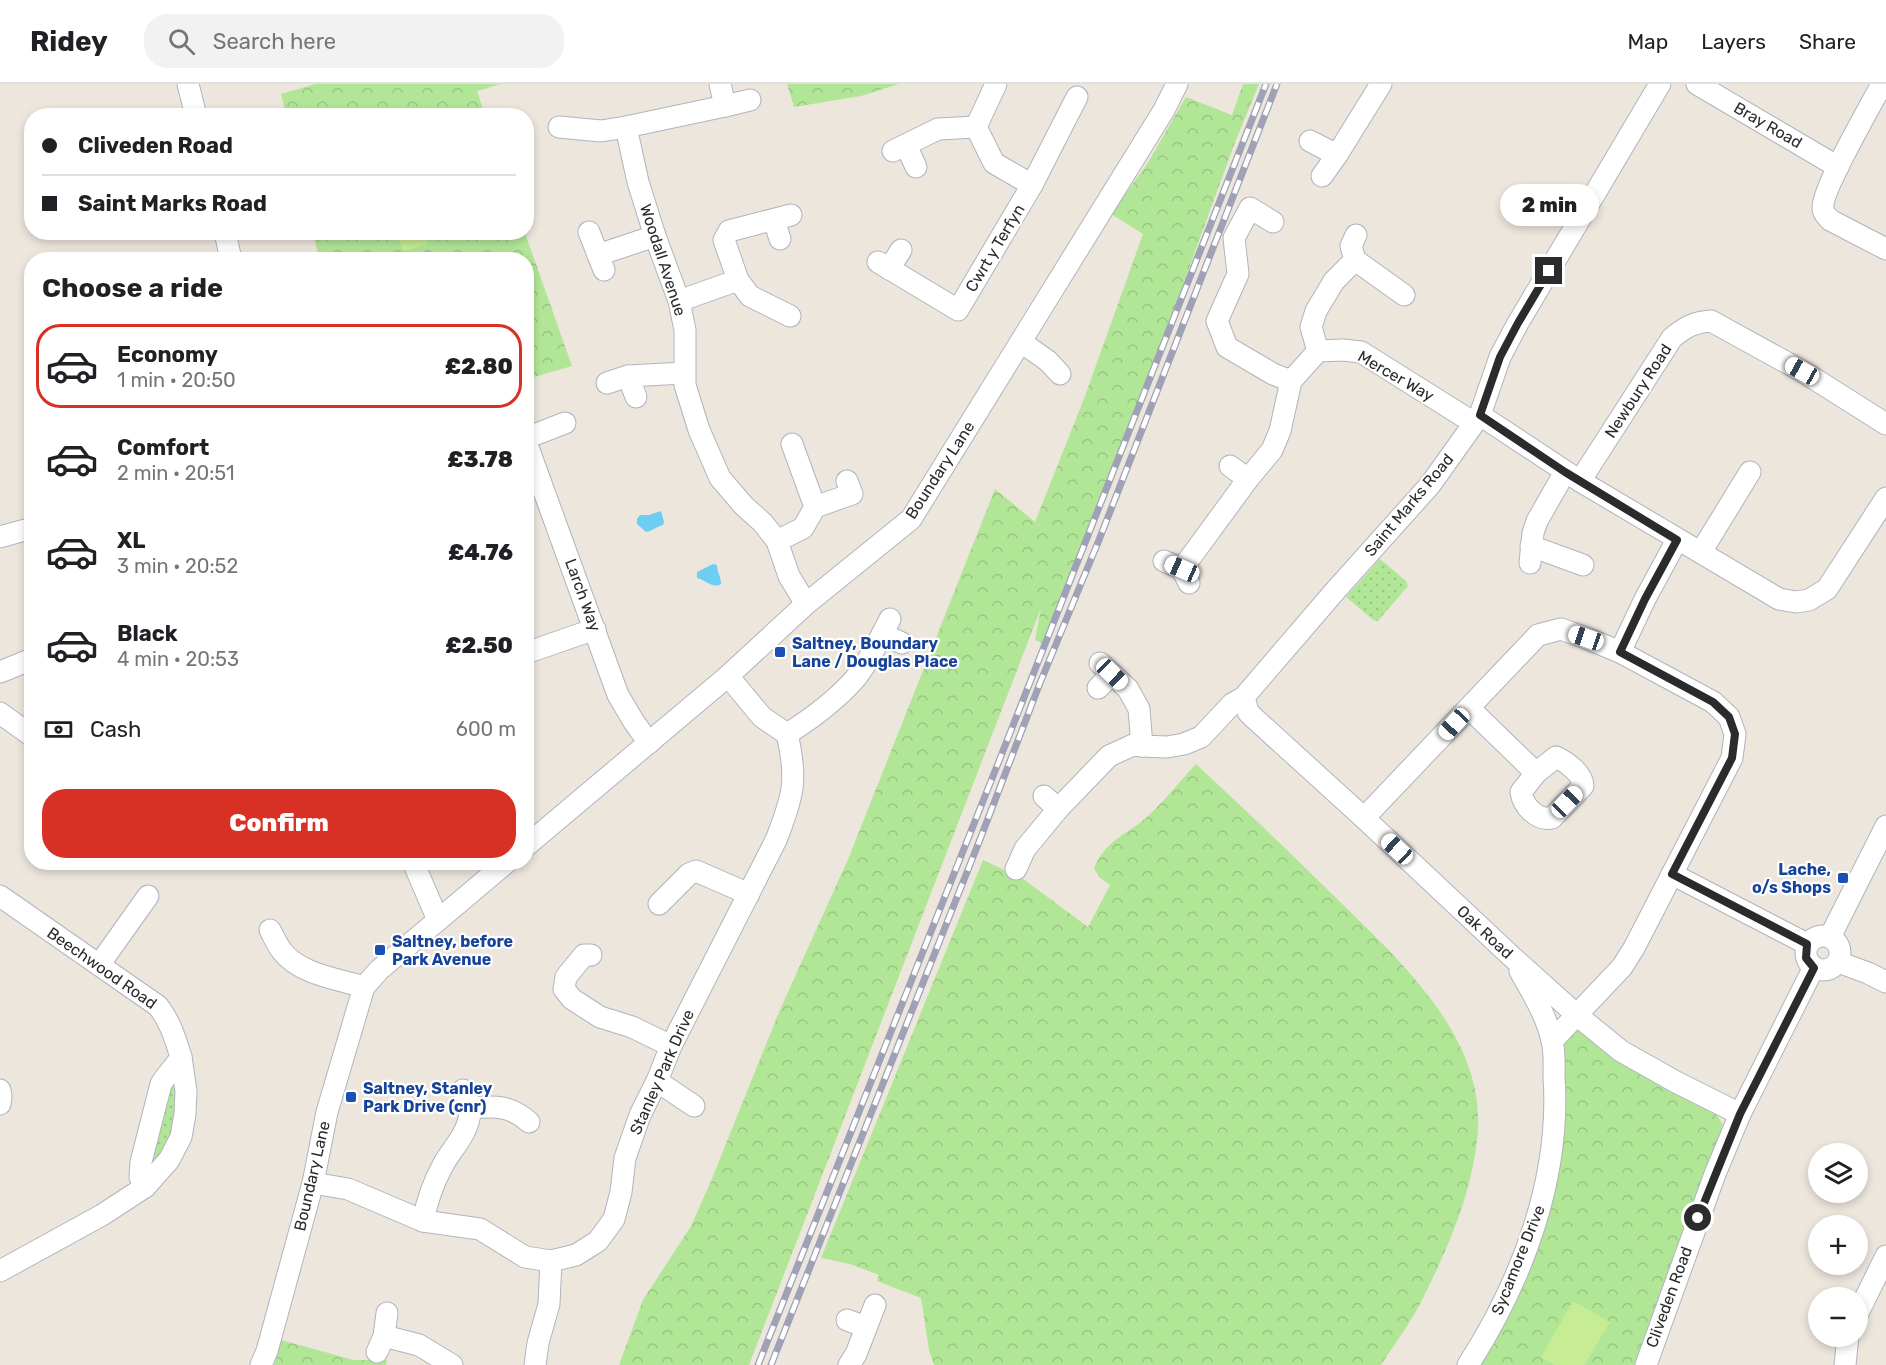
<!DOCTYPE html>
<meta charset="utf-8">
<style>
:root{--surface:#fff;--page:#f2f2f2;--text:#202124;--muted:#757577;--line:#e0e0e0;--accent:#d93025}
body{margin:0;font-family:Rubik,sans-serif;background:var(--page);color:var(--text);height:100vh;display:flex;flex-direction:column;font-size:22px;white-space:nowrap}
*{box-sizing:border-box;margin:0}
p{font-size:20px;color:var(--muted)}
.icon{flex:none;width:33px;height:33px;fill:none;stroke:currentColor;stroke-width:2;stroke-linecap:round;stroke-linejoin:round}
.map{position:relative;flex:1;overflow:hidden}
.drawer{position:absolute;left:24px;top:168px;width:510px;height:618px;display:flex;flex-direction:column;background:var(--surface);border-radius:24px;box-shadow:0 3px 9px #0003}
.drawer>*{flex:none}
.guide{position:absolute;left:24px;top:24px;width:510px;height:132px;border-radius:24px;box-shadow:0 3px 9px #0003;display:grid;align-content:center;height:132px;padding:0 18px;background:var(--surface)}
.buttons{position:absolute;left:1808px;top:1059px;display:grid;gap:12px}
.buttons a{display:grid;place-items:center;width:60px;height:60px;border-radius:50%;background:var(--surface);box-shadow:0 3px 9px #0003;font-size:30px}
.end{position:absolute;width:27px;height:27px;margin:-14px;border:8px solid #2b2b2b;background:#fff;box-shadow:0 0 0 3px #fff}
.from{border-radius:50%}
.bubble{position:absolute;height:42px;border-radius:21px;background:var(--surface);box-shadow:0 3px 9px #0003;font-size:20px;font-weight:800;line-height:42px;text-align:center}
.car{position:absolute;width:18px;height:36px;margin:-18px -9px;border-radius:8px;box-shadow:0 0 4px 2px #0007;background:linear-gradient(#fff 24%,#345 0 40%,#fff 0 76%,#345 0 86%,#fff 0)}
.guide b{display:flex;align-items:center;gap:21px;height:57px;font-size:22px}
.guide b+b{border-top:2px solid var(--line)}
.guide i{width:15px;height:15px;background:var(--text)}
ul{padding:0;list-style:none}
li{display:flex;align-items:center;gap:18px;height:84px;margin:0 12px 9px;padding:0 6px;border:3px solid transparent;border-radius:24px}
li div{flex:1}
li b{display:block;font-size:22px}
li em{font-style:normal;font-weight:800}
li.on{border-color:var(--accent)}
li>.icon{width:54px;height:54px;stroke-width:1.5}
h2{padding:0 18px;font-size:27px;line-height:72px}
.pay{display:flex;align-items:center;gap:15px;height:66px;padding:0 18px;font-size:22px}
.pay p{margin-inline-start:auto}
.button{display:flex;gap:12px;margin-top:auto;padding:12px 18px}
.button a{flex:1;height:69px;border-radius:24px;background:var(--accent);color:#fff;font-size:24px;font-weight:800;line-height:69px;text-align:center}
header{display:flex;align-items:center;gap:36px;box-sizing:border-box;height:84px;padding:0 30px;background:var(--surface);border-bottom:2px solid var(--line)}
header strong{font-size:28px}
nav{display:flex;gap:33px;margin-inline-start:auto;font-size:21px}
.search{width:420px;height:54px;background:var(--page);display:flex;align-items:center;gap:15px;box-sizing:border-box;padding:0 21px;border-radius:24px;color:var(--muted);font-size:22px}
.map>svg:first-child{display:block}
</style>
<header>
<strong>Ridey</strong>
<div class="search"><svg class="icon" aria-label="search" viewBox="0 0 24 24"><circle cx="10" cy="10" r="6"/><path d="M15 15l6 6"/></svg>Search here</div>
<nav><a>Map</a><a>Layers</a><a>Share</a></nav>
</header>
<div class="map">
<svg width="1886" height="1281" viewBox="0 0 1886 1281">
<defs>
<pattern id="grass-dots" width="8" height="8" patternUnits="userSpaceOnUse" patternTransform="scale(1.5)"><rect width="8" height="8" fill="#b2e697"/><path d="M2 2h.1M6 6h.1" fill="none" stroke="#99c582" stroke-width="1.8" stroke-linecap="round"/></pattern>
<pattern id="forest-crowns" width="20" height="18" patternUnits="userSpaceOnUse" patternTransform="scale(1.5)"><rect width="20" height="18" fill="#b2e697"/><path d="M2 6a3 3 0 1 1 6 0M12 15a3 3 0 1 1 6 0" fill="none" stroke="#99c582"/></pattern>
</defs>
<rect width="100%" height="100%" fill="#ede6dd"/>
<g fill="url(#grass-dots)">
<path d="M 1380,475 L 1406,497 L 1408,502 L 1378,537 L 1373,536 L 1346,513 Z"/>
<path d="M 174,990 L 179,1016 L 171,1053 L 162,1072 L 151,1083 L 146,1076 Z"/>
</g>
<g fill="url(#forest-crowns)">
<path d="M 315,0 L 501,0 L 477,7 L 485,31 L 286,31 L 281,10 Z"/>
<path d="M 787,0 L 899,0 L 861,12 L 794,23 Z"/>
<path d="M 1243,0 L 1259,0 L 1234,61 L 1177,217 L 1042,559 L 1035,556 L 1041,524 L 749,1281 L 619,1281 L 643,1216 L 691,1142 L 711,1097 L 779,928 L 849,773 L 995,405 L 1035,438 L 1085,312 L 1143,150 L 1111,130 L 1147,80 L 1186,13 L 1232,31 Z"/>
<path d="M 313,149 L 525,149 L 572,282 L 527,295 L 526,176 L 319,175 Z"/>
<path d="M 1196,680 C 1242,723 1289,767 1334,812 C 1395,872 1483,949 1478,1044 C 1474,1106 1448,1165 1420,1220 C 1409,1241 1394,1261 1381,1281 L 934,1281 L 929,1266 L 921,1214 L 877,1197 L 879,1191 L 850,1180 L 821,1174 L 983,776 L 1022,794 L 1088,843 L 1110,801 L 1099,793 L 1094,784 C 1107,753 1131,750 1151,729 C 1167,714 1181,696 1196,680 Z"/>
<path d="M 1583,945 L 1713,1025 L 1723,1041 L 1723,1050 L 1638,1281 L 1584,1281 L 1609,1238 L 1541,1272 L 1555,1281 L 1478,1281 L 1517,1204 L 1558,971 L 1570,946 Z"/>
<path d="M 281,1256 L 354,1276 L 387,1276 L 386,1281 L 274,1281 Z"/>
</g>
<g fill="#c6ed93">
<path d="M 397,149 L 424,149 L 428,160 L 403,167 Z"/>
<path d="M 1573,1217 L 1610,1238 L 1584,1281 L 1555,1281 L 1541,1273 Z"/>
</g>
<g fill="#6ccef3">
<path d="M 661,427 L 664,438 L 663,441 C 656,443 652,447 646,448 L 637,440 L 637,435 L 640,431 L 649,431 Z"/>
<path d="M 713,480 L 717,481 C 717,488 721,493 721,500 C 713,505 705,496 697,494 L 697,488 Z"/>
</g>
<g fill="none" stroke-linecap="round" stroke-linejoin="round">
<g stroke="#b1b3bf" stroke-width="23">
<g id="minor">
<path d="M 188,0 L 196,32"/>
<path d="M 720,0 L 725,22 L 626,43 L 638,98 L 655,152 L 679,217 L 685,246 L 685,301 L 699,346 L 720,394 L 744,422 L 763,439 L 777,457 L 789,492 L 806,520"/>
<path d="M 996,0 L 976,43 L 994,79 L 1032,101"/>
<path d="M 1660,0 L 1518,239 L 1500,273 L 1480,331 L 1430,401 L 1335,507 L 1244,613 L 1248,628 L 1254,634 L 1364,734 L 1511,872 L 1578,932 L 1621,967 L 1676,998 L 1740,1030"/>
<path d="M 1697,0 L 1838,83"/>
<path d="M 1882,0 C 1871,21 1821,107 1823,124 C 1823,130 1827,132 1830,136 L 1886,165"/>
<path d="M 725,22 L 750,16"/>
<path d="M 559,43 L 601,47 L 626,43"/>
<path d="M 1310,57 L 1337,71"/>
<path d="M 906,61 L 916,83"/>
<path d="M 893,67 L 938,45 L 976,43"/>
<path d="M 1322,92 L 1337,71 L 1381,0"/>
<path d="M 774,136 L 780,155"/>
<path d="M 1273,138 L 1250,124 L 1234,154 L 1238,190 L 1217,237 L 1227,263 L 1273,290 L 1291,297"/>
<path d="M 225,148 L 231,176"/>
<path d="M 589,148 L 604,186"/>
<path d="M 598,171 L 655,152"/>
<path d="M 1355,176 L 1351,162 L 1356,151"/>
<path d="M 878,178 L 958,226 L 1032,101 L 1077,13"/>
<path d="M 889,185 L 901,166"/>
<path d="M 738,196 L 750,212 L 790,232"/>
<path d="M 679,217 L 738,196 L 724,156 L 729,147 L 791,131"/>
<path d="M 1021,258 L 1048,277 L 1060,290"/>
<path d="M 1318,267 L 1311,243 L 1316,227 L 1334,197 L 1355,176 L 1404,211"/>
<path d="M 628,292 L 636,313"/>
<path d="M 607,299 L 628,292 L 684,289"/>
<path d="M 1480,331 L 1580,397 L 1779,515 L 1796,518 L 1809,516 L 1827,505 L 1886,414"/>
<path d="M 526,354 L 565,339"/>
<path d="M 526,358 L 618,611 L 634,638 L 649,659"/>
<path d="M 792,360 L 815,423"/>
<path d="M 1230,382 L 1248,395"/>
<path d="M 1580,397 L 1672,254 C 1685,243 1695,238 1711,237 L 1802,287 L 1886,340"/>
<path d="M 0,453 L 25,446"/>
<path d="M 777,457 L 803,444 L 815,423 L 852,410 L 847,397"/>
<path d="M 1531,462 L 1583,481"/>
<path d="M 1701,468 L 1750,388"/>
<path d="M 1164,477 L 1182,485"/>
<path d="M 1530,479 L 1533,449 L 1537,437 L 1565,388"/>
<path d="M 1189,499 L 1182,485 L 1248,395 L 1272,366 L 1280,347 L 1291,297 L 1318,267 L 1343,266 L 1361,268 L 1474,339"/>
<path d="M 882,550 L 902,559"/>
<path d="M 1620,568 L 1645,515 L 1677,456"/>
<path d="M 526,569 L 595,545"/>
<path d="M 1100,579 L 1128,605 L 1139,625 L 1142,662 L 1167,663 L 1184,660 L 1201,653 L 1232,620 L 1244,613"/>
<path d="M 0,588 L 32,575"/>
<path d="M 1098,604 L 1112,590"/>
<path d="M 1469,624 L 1536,689 L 1556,673 C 1567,678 1583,690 1583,702 L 1552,734 C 1537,737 1523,722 1521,708 L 1536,689"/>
<path d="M 0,629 L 32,652"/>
<path d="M 787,650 C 811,635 835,617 854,596 C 867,581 881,553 890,535"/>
<path d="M 1044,712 L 1058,725"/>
<path d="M 1364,734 L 1538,551 L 1561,545 L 1586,554 L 1620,568 L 1713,618 L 1729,633 L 1735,650 L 1732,674 L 1634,864 L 1622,883 L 1552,957"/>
<path d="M 526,762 L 728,592 L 806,520 L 911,435 L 1164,26 L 1177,0"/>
<path d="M 413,778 L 438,836"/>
<path d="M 1016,785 L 1025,765 L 1058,725 L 1109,672 L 1133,661 L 1142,662"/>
<path d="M 1672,790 L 1807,860"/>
<path d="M 0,812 L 158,922 C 170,937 175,954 181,973 C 175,983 167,990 161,1000 L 141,1078 L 140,1093 L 145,1103"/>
<path d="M 659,820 L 689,790 L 696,787 L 749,810"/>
<path d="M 270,846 C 274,853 277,861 282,867 C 299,890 338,895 364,903"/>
<circle cx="1823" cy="869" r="17"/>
<path d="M 1830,853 L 1886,742"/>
<path d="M 591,871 L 584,871 L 566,893 L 564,905 L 572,915 L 600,933 L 632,943 L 671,962"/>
<path d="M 1838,878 L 1868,889 L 1886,898"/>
<path d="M 99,881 L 148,812"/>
<path d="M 657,997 L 694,1022"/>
<path d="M 0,1006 L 1,1012 L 0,1020"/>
<path d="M 471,1024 C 495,1022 510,1021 529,1038"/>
<path d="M 313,1099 L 348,1105 L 423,1137 L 480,1145 L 525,1173 L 551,1177 L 576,1171 L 598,1157 L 614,1135 L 621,1108 L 625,1074 L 640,1031 L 657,997 L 671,962 L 776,756 C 793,713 798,696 787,650 L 762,633 L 728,592"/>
<path d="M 423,1137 C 427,1117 433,1099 443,1081 C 453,1063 469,1049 470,1027 C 471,1020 466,1012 463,1006"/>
<path d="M 0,1187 L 102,1131 L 145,1103 L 169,1076 L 181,1053 L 185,1030 L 186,1007 L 181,973"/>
<path d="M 1857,1231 L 1886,1172"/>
<path d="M 847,1236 L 866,1243"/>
<path d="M 384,1252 L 419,1261 L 452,1281"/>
<path d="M 377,1268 L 384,1252 L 387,1229"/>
<path d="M 261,1281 L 267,1267 L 313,1099 L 327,1028 L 364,903 L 379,886 L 507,778"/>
<path d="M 535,1281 L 538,1259 L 549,1220 L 551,1177"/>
<path d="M 849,1281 L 856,1270 L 875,1221"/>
<path d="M 1468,1281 C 1522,1197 1561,1094 1554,993 C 1554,982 1555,968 1552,957 C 1547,932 1532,909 1520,887"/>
<path d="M 1646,1281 L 1715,1090 L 1740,1030 L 1814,883"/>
<path d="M 1845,1281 L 1848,1252"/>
</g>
</g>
<use href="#minor" stroke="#fff" stroke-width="21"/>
<g stroke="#9fa2b6" stroke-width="7">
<g id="rail">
<path d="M 758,1281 L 997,682 L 1266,0"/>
<path d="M 771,1281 L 979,758 L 1040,599 L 1099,456 L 1277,0"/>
</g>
</g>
<use href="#rail" stroke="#fff" stroke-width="4.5" stroke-dasharray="14" stroke-linecap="butt"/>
</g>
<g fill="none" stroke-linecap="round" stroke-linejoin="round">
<path stroke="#2b2b2b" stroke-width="8" d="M 1549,187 L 1518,239 L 1500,273 L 1480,331 L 1565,388 L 1677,456 L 1645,515 L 1620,568 L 1713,618 L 1729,633 L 1735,650 L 1732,674 L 1672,790 L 1807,860 L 1806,874 L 1814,884 L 1740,1030 L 1698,1134"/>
</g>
<g fill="#1a4fb4" stroke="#fff" stroke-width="2">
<rect x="774" y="562" width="12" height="12" rx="3"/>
<rect x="1837" y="788" width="12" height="12" rx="3"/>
<rect x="374" y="860" width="12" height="12" rx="3"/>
<rect x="345" y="1007" width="12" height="12" rx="3"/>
</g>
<g text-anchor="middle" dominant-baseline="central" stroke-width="4.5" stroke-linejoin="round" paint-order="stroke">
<g font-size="16" fill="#2b2b2b" stroke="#fff">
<text transform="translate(1768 41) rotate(30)">Bray Road</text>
<text transform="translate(995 164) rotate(-59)">Cwrt y Terfyn</text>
<text transform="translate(663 176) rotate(72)">Woodall Avenue</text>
<text transform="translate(1396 292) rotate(30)">Mercer Way</text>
<text transform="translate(1638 307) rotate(-57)">Newbury Road</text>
<text transform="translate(940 386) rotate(-57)">Boundary Lane</text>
<text transform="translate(1409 421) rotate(-50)">Saint Marks Road</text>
<text transform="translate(583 511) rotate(70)">Larch Way</text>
<text transform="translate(1485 848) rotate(43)">Oak Road</text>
<text transform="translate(102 884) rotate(35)">Beechwood Road</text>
<text transform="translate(662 988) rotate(-66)">Stanley Park Drive</text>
<text transform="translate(312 1092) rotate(-77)">Boundary Lane</text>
<text transform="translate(1518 1176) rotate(-68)">Sycamore Drive</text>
<text transform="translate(1669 1213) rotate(-70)">Cliveden Road</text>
</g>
<g font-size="16" font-weight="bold" fill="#164399" stroke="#fff" text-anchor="start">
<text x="792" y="559">Saltney, Boundary<tspan x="792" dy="18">Lane / Douglas Place</tspan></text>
<text x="1831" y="785" text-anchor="end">Lache,<tspan x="1831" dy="18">o/s Shops</tspan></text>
<text x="392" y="857">Saltney, before<tspan x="392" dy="18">Park Avenue</tspan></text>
<text x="363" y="1004">Saltney, Stanley<tspan x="363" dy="18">Park Drive (cnr)</tspan></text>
</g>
</g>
</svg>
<div class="buttons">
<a><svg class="icon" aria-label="layers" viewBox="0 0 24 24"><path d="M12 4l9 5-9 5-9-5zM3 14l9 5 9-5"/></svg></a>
<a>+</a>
<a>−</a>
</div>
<i class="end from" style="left:1698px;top:1134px"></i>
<i class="end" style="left:1549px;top:187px"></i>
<div class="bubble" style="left:1500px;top:100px;width:99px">2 min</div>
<i class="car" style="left:1802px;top:287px;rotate:299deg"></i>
<i class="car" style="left:1182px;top:485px;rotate:294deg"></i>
<i class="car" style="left:1586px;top:554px;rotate:289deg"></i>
<i class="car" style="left:1112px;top:590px;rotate:134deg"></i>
<i class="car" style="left:1454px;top:640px;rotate:223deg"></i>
<i class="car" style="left:1567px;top:718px;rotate:44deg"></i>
<i class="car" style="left:1397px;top:765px;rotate:313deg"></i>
<div class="guide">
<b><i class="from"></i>Cliveden Road</b>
<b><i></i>Saint Marks Road</b>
</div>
<section class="drawer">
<h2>Choose a ride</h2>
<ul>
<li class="on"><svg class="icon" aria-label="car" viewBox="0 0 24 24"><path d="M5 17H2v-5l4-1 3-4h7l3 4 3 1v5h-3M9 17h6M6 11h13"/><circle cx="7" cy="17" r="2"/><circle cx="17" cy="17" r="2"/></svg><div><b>Economy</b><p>1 min · 20:50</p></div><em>£2.80</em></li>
<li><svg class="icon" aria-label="car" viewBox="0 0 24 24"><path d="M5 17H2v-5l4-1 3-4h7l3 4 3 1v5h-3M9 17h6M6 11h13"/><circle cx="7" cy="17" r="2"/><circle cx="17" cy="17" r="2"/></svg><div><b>Comfort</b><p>2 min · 20:51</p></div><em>£3.78</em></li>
<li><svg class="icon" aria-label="car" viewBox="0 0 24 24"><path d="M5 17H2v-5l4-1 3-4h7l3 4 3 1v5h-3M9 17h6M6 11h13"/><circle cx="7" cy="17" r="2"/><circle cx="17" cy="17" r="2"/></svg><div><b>XL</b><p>3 min · 20:52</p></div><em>£4.76</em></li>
<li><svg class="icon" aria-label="car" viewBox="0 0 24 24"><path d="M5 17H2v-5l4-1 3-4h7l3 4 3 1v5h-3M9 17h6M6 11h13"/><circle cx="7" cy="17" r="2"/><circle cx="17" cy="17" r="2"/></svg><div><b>Black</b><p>4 min · 20:53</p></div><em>£2.50</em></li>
</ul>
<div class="pay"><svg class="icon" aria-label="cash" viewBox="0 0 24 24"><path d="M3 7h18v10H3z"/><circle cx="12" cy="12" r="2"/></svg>Cash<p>600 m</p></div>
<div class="button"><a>Confirm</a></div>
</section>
</div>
